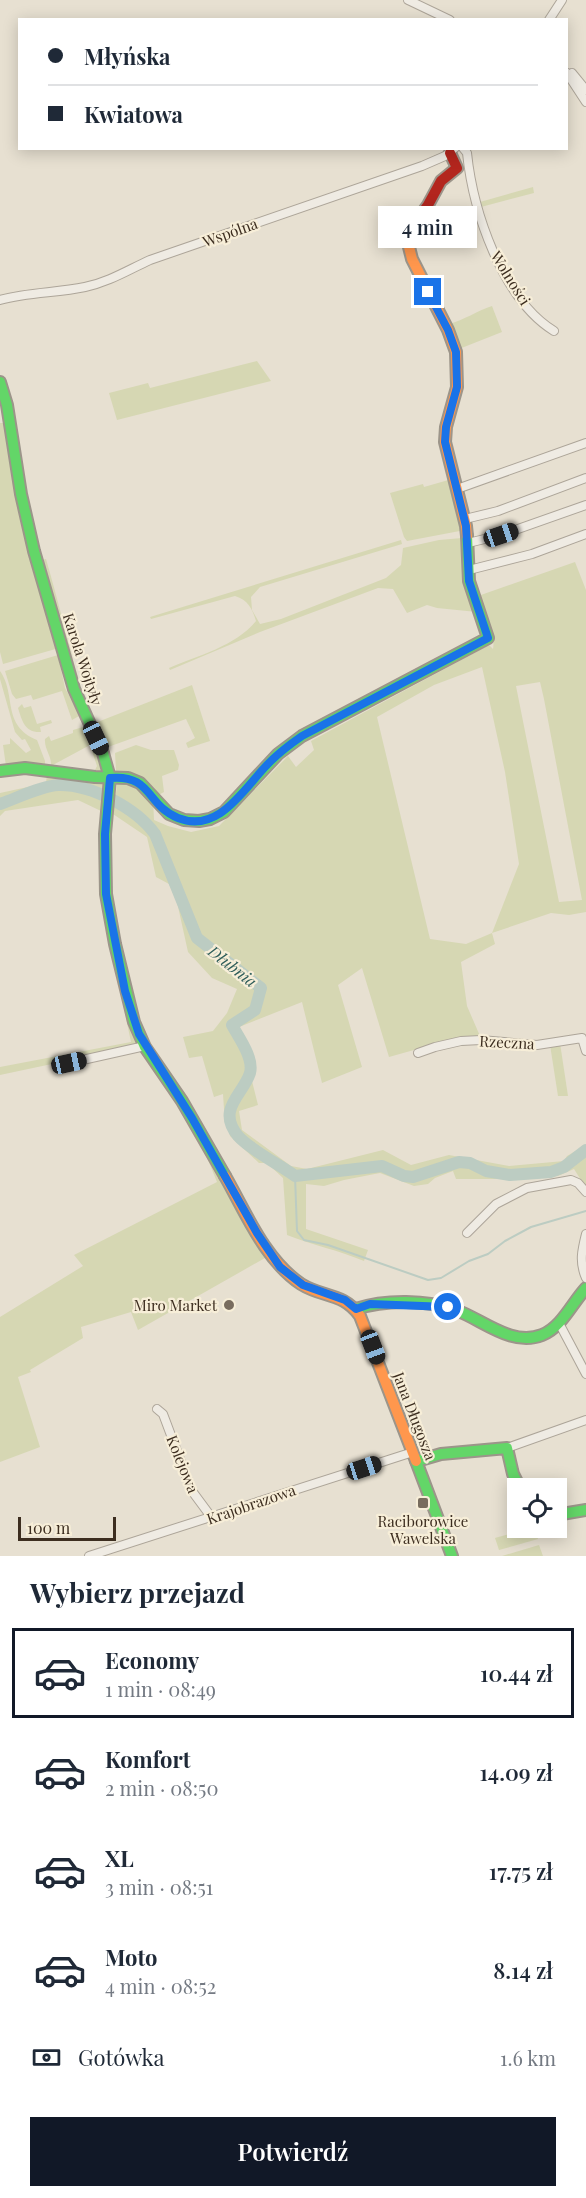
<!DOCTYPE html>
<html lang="pl">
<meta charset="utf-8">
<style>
:root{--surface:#fff;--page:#f6f6f7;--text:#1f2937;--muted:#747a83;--line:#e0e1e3;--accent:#111827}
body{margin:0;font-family:"Playfair Display",serif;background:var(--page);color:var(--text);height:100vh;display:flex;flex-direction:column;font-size:22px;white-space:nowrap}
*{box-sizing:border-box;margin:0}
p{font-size:20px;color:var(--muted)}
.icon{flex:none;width:33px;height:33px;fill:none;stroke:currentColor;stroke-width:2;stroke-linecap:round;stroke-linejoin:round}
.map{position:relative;height:1556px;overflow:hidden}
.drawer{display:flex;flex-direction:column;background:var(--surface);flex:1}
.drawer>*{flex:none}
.top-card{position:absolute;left:18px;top:18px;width:550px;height:132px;border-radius:0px;box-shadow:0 3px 15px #0003;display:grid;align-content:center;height:132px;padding:0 30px;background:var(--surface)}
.fabs{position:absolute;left:507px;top:1478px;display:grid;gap:12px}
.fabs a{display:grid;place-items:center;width:60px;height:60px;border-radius:0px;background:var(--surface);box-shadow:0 3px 15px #0003;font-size:30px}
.scale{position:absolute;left:18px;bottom:15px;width:98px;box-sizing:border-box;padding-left:6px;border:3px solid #3d2e20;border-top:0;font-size:16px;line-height:21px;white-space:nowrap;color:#3d2e20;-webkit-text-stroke:4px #f7eed8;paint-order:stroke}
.end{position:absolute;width:27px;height:27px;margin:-14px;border:8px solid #1a73e8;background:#fff;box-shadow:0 0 0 3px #fff}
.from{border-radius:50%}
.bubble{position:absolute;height:42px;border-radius:0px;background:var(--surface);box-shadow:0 3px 15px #0003;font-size:20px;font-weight:600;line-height:42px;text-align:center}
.car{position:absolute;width:18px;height:36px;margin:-18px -9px;border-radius:8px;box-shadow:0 0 4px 2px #0007;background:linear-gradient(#222 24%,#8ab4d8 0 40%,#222 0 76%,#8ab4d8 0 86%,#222 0)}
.top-card b{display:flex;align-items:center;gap:21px;height:57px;font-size:22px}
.top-card b+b{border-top:2px solid var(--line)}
.top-card i{width:15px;height:15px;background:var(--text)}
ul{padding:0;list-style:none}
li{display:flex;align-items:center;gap:18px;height:90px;margin:0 12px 9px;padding:0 18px;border:3px solid transparent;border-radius:0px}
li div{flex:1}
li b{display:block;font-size:22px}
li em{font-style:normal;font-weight:600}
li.selected{border-color:var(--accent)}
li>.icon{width:54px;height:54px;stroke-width:1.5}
h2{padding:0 30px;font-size:27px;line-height:72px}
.pay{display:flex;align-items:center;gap:15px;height:66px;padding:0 30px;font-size:22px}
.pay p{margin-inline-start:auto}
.button{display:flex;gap:12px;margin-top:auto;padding:12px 30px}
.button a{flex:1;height:69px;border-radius:0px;background:var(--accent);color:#fff;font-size:24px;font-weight:600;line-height:69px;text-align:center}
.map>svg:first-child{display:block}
</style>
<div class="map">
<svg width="586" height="1556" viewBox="0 0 586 1556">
<rect width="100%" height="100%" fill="#e7e0d1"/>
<g fill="#d6d7b3" fill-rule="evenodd">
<path d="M 533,187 L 534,193 L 481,207 L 480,202 Z"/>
<path d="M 472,206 L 473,209 L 414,229 L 416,224 Z"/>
<path d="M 492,306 L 502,332 L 459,349 L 449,324 C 464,320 477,311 492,306 Z"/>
<path d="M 257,361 L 271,381 L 117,420 L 109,393 L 148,383 L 150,388 Z"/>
<path d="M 0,423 L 8,423 L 59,648 L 3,664 L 0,652 Z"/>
<path d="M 452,479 L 465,530 L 407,541 L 404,537 L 390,493 L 423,484 L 424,487 Z"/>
<path d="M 462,538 L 477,612 L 437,608 L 427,605 L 407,613 L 393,589 L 378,588 L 260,632 L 170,670 L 169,668 C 197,656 236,646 256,621 C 252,608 248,600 235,596 L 151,619 L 150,617 L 401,540 L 402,544 L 260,587 L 251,597 L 252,610 L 260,624 L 281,619 L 386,578 L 401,565 L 403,548 L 439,540 Z"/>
<path d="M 46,559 C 60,607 71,655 85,701 C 67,656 53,608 42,560 Z"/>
<path d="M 575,562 L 586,590 L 586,912 L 569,915 L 551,913 L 492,933 L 495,944 L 461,962 L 467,1006 L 480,1036 L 446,1041 L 389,1057 L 362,968 L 338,985 L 362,1067 L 322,1083 L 302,1002 L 239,1027 C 247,1045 262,1057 251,1077 L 258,1105 L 239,1111 L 242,1130 L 291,1166 L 307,1169 L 383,1150 L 411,1165 L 449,1155 L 509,1166 L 564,1161 L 567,1156 L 586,1145 L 586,1188 L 574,1169 L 558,1176 L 513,1179 L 456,1179 L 453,1171 L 435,1178 L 428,1184 L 414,1186 L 380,1173 L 344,1180 L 324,1186 L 306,1184 L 306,1229 L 368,1250 L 364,1261 C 338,1250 312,1245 287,1235 L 283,1178 L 267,1163 L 259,1163 L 230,1136 L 224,1109 L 223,1094 L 214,1097 L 202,1056 L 189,1058 L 183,1037 L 213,1031 L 227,1013 L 237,989 L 212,978 L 188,952 L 177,902 L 169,884 L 156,877 L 147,837 L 113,814 L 117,786 L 115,753 L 136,745 L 151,750 L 174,750 L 179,765 L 178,770 L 162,776 L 164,792 L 153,798 L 154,820 L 168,826 L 191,832 L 219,826 L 288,756 L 296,767 L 314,750 L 311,741 L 489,645 L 493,649 C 496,633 483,611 478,596 ZM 482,667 L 505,772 L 519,864 L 492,933 L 466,944 L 430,939 L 377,717 L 434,685 ZM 540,682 L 544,699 L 582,900 L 559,902 L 516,686 Z"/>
<path d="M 58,655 L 65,688 L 78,712 L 79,716 L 72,720 L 62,691 L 33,700 L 31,695 L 16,699 L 12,694 L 5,671 Z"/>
<path d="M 0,671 C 17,695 1,725 37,740 L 45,761 L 45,767 L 6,766 L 3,745 L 10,744 L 10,738 L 26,753 L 31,750 L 25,739 L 22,740 L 15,732 L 0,679 Z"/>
<path d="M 192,685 L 210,741 L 188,748 L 186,743 L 195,738 L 186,719 L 108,747 L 95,723 Z"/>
<path d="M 22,704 L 24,708 L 31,706 L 37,724 L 51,720 L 52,723 L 40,727 L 41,732 C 25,733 22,721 18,708 Z"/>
<path d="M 83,727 C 91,736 105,758 101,770 L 96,773 L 94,772 L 97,766 L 90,745 L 51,766 C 52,756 44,749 45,739 L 49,736 L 51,741 L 73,733 L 73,730 Z"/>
<path d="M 47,774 L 97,780 L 105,783 L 101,811 L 78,800 L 5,811 L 0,816 L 0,793 L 46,783 Z"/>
<path d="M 123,1004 L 139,1043 L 132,1047 L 0,1075 L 0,1067 L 131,1042 Z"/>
<path d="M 560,1043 L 568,1096 L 558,1096 L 550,1045 Z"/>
<path d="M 204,1150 L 265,1253 L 265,1258 L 138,1330 L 131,1312 L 81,1327 L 83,1338 L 30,1370 L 31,1372 L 18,1377 L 40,1447 L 0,1462 L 0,1317 L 83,1266 L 74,1255 L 217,1182 Z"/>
<path d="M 534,1527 L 538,1539 L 499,1550 L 495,1538 Z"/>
<path d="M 539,1545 L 543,1556 L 502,1556 Z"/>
</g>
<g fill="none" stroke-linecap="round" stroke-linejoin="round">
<path stroke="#bcccc2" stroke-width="2" d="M 295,1176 L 297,1231 L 304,1240 L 328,1245 L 428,1280 L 441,1278 L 469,1261 L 488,1254 L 505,1241 L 531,1227 L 586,1211"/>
<path stroke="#bcccc2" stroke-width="12" d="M 0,804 C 17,798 41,786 58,785 C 91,784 136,808 155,834 L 197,938 L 261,988 L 255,1010 L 232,1025 C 239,1038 254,1058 250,1073 C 243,1095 216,1109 238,1136 C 249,1149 280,1165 295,1176 L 382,1166 L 404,1176 L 413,1177 L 459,1162 L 470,1163 L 486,1171 L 510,1175 L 551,1172 L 564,1167 L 586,1150"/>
<g stroke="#ada599" stroke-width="10">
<g id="street">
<path d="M 408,0 L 450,20"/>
<path d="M 549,20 L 562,0"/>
<path d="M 567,73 L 586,102"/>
<path d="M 572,73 L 586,90"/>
<path d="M 463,148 L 467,153 C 473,211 502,299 554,331"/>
<path d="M 0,300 C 28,292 57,293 85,287 C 109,282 128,270 150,260 L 422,166 L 445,156 L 455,148"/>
<path d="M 457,489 L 586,443"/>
<path d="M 465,519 L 498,511 L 586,478"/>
<path d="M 468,543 L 501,535 L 586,505"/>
<path d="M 469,570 L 532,554 L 586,534"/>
<path d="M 418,1053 L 435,1047 L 461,1041 L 481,1040 L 537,1045 L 582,1038 L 586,1051"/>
<path d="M 69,1063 L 145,1046"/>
<path d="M 467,1233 L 496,1204 L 527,1188 L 571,1180 L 578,1183 L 586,1192"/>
<path d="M 586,1234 C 582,1250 579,1262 586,1278"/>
<path d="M 559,1323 L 586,1374"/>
<path d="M 157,1409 L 163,1414 L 192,1491 L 212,1518"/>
<path d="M 507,1448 L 586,1420"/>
<path d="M 89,1556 L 413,1452"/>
</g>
</g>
<g stroke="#9c958a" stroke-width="14">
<g id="fast">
<path d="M 0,382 L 7,405 L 21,494 L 34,551 L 74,689 L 103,753 L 110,778 L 105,834 L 106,894 L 115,944 L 134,1022 L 145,1047 L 182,1101 L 225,1176"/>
<path d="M 0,771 L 25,768 L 95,777 L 128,778 L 140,783 L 169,814 L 184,820 L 199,821 L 210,819 L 224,812 L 278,754 L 302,736 L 488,638 L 469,581 L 467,536"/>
<path d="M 356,1309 C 386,1299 427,1300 456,1310 C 483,1320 512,1347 542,1335 C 562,1327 572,1303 586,1288"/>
<path d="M 416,1461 L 452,1556"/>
<path d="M 417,1461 L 441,1454 L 507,1448 L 513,1474 L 520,1488"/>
<path d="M 556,1515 L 586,1510"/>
</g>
</g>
<g stroke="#9c958a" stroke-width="14">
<g id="slow">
<path d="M 412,227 L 408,243 L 412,259 L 448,330 L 456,352 L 457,387 L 446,427 L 445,442 L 466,526 L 467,536"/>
<path d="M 225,1176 C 246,1213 265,1260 301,1284 C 323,1298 343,1292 360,1316 L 416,1461"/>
</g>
</g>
<g stroke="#9c958a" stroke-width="14">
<path id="jam" d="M 412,227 L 428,205 L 441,181 L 457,168 L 450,153"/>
</g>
<use href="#street" stroke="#efebe3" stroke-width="8"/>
<use href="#fast" stroke="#63d668" stroke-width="10"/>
<use href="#slow" stroke="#ff974d" stroke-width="10"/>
<use href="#jam" stroke="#b3261e" stroke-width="10"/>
</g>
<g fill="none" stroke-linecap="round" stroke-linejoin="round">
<path stroke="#1a73e8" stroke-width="8" d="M 428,292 L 448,330 L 456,352 L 457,387 L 446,427 L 445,442 L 466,526 L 469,581 L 488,638 L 302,736 C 289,745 277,754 266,766 C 243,790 218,834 178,818 C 146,805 152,774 110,778 L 105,834 L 106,894 L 125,991 L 139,1034 L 192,1118 L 257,1233 L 280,1267 L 303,1285 L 345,1300 L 356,1309 L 370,1304 L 448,1307"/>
</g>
<g fill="#786c5e" stroke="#f7eed8" stroke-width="2">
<circle cx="229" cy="1305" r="6"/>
<rect x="417" y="1497" width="12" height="12" rx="3"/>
</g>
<g text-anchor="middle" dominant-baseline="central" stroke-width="4.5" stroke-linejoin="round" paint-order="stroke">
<g font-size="15" fill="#3d2e20" stroke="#f7eed8">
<text transform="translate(230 232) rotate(-20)">Wspólna</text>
<text transform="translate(511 278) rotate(58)">Wolności</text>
<text transform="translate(83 659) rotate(72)">Karola Wojtyły</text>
<text transform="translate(507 1042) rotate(3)">Rzeczna</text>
<text transform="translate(415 1416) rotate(69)">Jana Długosza</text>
<text transform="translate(183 1464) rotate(68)">Kolejowa</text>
<text transform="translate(251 1504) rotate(-19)">Krajobrazowa</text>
</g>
<g font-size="15" fill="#3d2e20" stroke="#f7eed8" text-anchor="end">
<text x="217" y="1305">Miro Market</text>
<text x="423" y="1521" text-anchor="middle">Raciborowice<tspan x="423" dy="17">Wawelska</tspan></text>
</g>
<g font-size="16" font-style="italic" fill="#2f5d5a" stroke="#f7eed8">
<text transform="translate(233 966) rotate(38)">Dłubnia</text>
</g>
</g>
</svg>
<div class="fabs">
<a><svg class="icon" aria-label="locate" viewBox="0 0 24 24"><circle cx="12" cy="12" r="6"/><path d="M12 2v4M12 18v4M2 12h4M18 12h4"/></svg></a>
</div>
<div class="scale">100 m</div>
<i class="end from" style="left:448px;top:1307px"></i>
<i class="end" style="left:428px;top:292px"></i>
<div class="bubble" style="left:378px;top:206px;width:99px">4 min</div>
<i class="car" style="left:501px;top:535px;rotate:71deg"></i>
<i class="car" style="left:96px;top:738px;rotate:155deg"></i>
<i class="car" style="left:69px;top:1063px;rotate:78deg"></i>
<i class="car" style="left:373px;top:1347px;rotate:159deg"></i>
<i class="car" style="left:364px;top:1468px;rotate:72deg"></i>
<div class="top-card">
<b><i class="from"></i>Młyńska</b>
<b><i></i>Kwiatowa</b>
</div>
</div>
<section class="drawer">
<h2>Wybierz przejazd</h2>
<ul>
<li class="selected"><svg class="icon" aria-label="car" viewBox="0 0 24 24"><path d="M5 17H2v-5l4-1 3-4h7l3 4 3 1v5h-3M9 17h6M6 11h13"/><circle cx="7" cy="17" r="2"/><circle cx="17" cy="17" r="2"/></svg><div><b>Economy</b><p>1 min · 08:49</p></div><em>10.44 zł</em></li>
<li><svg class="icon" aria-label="car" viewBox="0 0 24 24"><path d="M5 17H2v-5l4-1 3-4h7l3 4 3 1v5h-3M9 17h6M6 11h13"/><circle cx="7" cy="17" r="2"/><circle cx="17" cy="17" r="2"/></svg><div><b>Komfort</b><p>2 min · 08:50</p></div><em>14.09 zł</em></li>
<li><svg class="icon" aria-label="car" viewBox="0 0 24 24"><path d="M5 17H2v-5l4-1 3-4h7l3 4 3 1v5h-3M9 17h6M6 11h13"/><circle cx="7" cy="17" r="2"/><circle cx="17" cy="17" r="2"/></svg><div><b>XL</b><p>3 min · 08:51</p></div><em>17.75 zł</em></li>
<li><svg class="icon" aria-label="car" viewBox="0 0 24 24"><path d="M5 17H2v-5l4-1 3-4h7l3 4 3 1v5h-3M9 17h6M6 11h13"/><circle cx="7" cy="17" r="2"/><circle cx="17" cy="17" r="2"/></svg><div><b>Moto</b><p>4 min · 08:52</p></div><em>8.14 zł</em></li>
</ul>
<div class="pay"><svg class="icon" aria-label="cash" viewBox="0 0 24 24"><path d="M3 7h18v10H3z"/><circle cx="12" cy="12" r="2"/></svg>Gotówka<p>1.6 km</p></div>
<div class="button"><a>Potwierdź</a></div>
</section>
